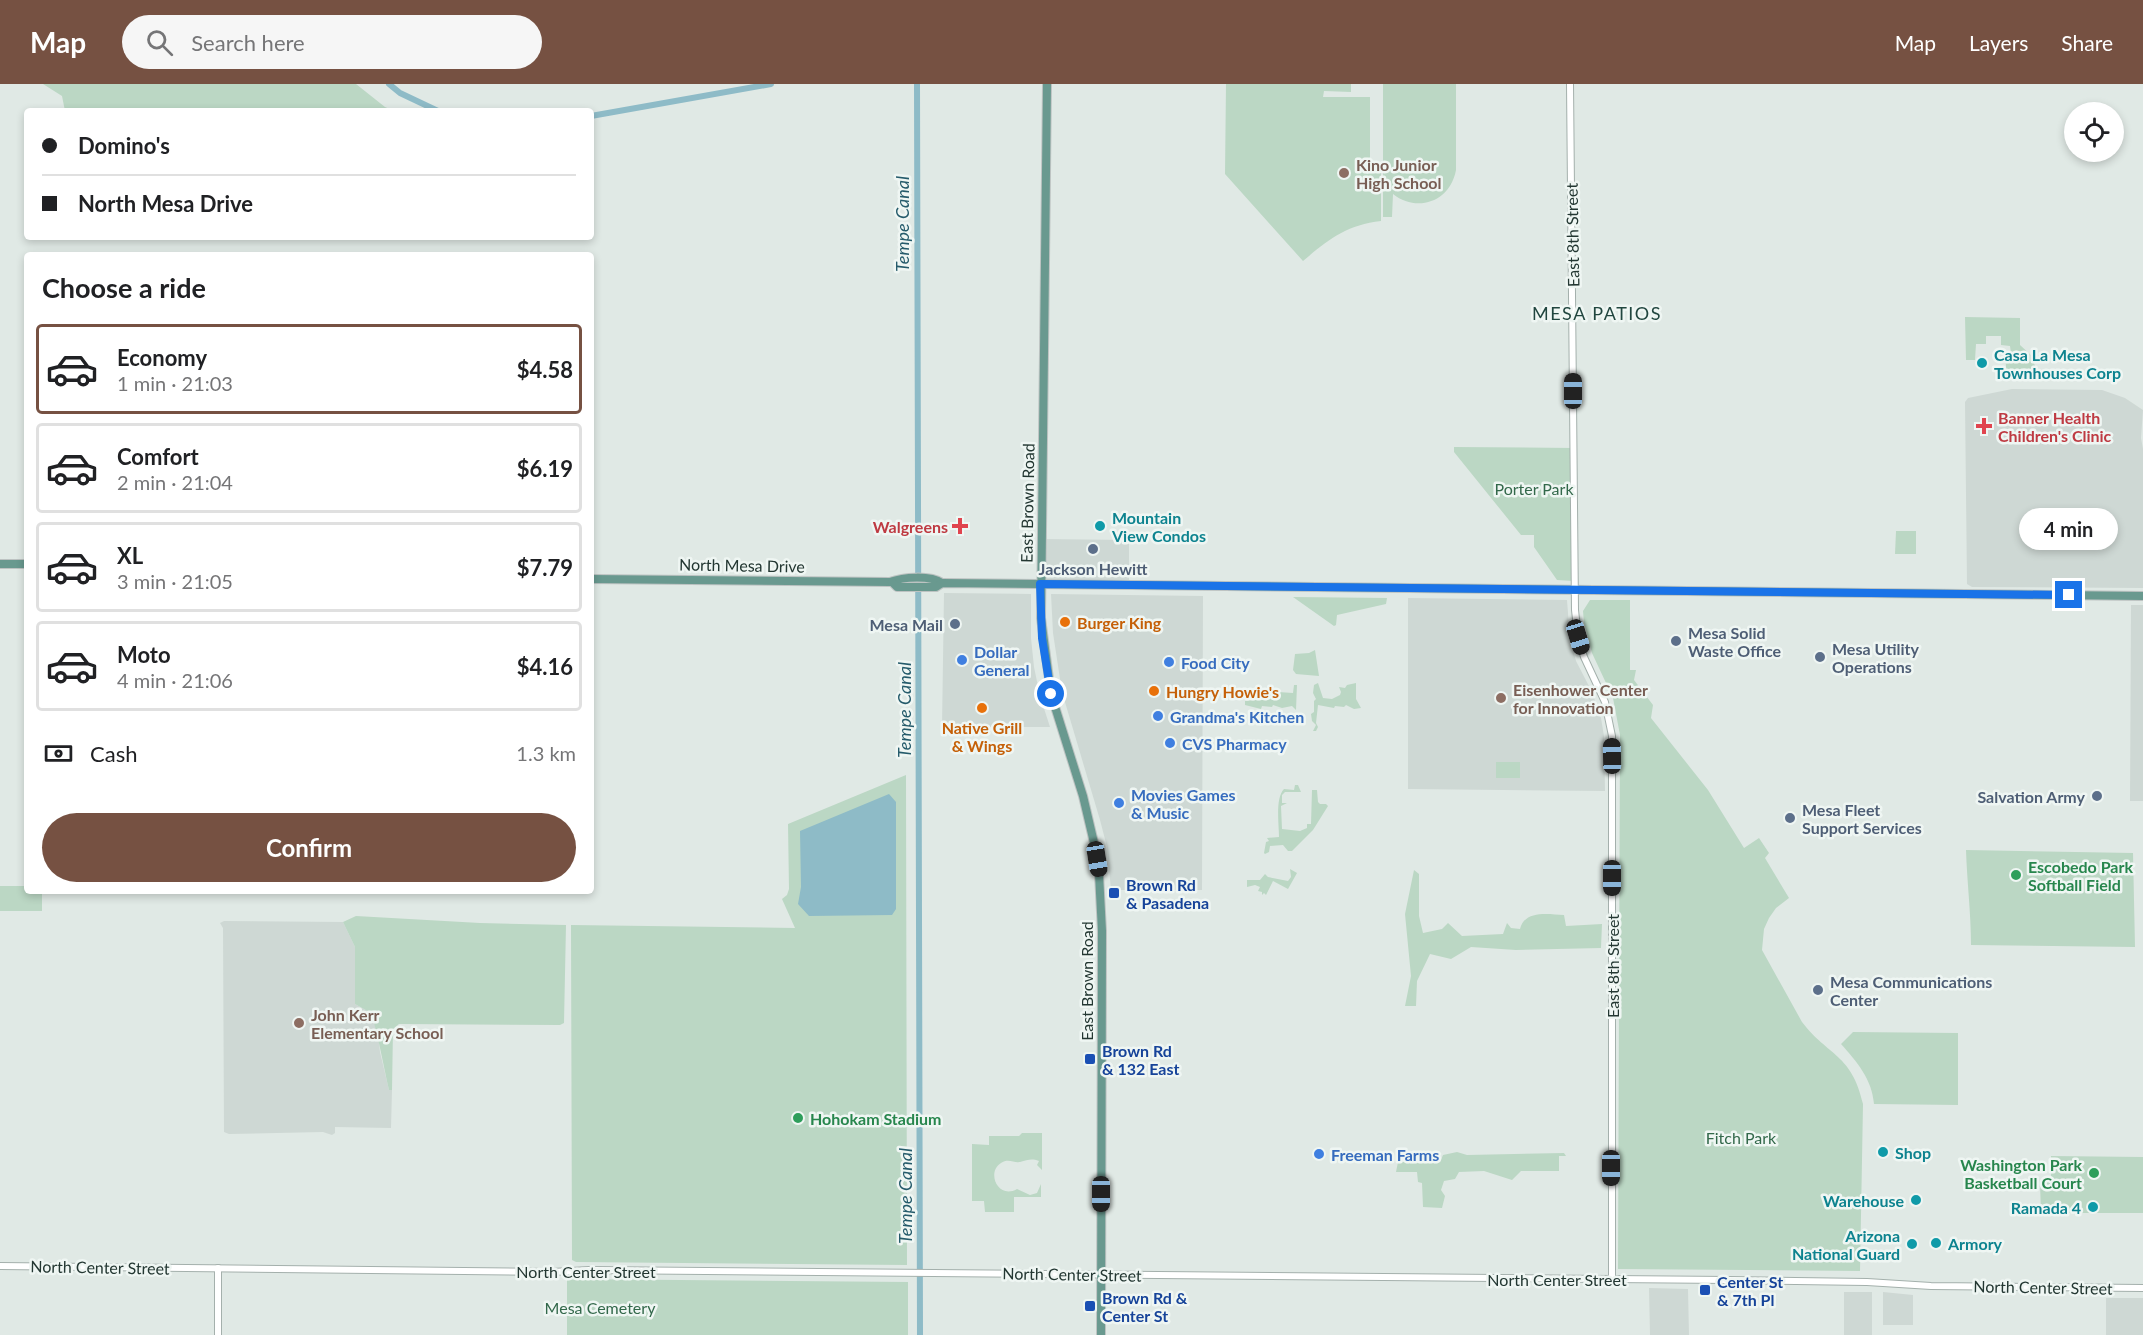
<!DOCTYPE html>
<meta charset="utf-8">
<style>
:root{--surface:#fff;--page:#f6f6f6;--text:#202124;--muted:#757577;--line:#e0e0e0;--accent:#765142}
body{margin:0;font-family:Lato,sans-serif;background:var(--page);color:var(--text);height:100vh;display:flex;flex-direction:column;font-size:22px;white-space:nowrap}
*{box-sizing:border-box;margin:0}
p{font-size:20px;color:var(--muted)}
.icon{flex:none;width:33px;height:33px;fill:none;stroke:currentColor;stroke-width:2;stroke-linecap:round;stroke-linejoin:round}
.map{position:relative;flex:1;overflow:hidden}
.panel{position:absolute;left:24px;top:168px;width:570px;height:642px;display:flex;flex-direction:column;background:var(--surface);border-radius:6px;box-shadow:0 3px 9px #0003}
.panel>*{flex:none}
.hud{position:absolute;left:24px;top:24px;width:570px;height:132px;border-radius:6px;box-shadow:0 3px 9px #0003;display:grid;align-content:center;height:132px;padding:0 18px;background:var(--surface)}
.controls{position:absolute;left:2064px;top:18px;display:grid;gap:12px}
.controls a{display:grid;place-items:center;width:60px;height:60px;border-radius:50%;background:var(--surface);box-shadow:0 3px 9px #0003;font-size:30px}
.end{position:absolute;width:27px;height:27px;margin:-14px;border:8px solid #1a73e8;background:#fff;box-shadow:0 0 0 3px #fff}
.from{border-radius:50%}
.bubble{position:absolute;height:42px;border-radius:21px;background:var(--surface);box-shadow:0 3px 9px #0003;font-size:20px;font-weight:700;line-height:42px;text-align:center}
.car{position:absolute;width:18px;height:36px;margin:-18px -9px;border-radius:8px;box-shadow:0 0 4px 2px #0007;background:linear-gradient(#222 24%,#8ab4d8 0 40%,#222 0 76%,#8ab4d8 0 86%,#222 0)}
.hud b{display:flex;align-items:center;gap:21px;height:57px;font-size:22px}
.hud b+b{border-top:2px solid var(--line)}
.hud i{width:15px;height:15px;background:var(--text)}
ul{padding:0;list-style:none}
li{display:flex;align-items:center;gap:18px;height:90px;margin:0 12px 9px;padding:0 6px;border:3px solid var(--line);border-radius:6px}
li div{flex:1}
li b{display:block;font-size:22px}
li em{font-style:normal;font-weight:700}
li.active{border-color:var(--accent)}
li>.icon{width:54px;height:54px;stroke-width:1.5}
h2{padding:0 18px;font-size:27px;line-height:72px}
.pay{display:flex;align-items:center;gap:15px;height:66px;padding:0 18px;font-size:22px}
.pay p{margin-inline-start:auto}
.cta{display:flex;gap:12px;margin-top:auto;padding:12px 18px}
.cta a{flex:1;height:69px;border-radius:36px;background:var(--accent);color:#fff;font-size:24px;font-weight:700;line-height:69px;text-align:center}
header{display:flex;align-items:center;gap:36px;box-sizing:border-box;height:84px;padding:0 30px;background:var(--accent);color:#fff}
header strong{font-size:28px}
nav{display:flex;gap:33px;margin-inline-start:auto;font-size:21px}
.search{width:420px;height:54px;background:var(--page);display:flex;align-items:center;gap:15px;box-sizing:border-box;padding:0 21px;border-radius:33px;color:var(--muted);font-size:22px}
.map>svg:first-child{display:block}
</style>
<header>
<strong>Map</strong>
<div class="search"><svg class="icon" aria-label="search" viewBox="0 0 24 24"><circle cx="10" cy="10" r="6"/><path d="M15 15l6 6"/></svg>Search here</div>
<nav><a>Map</a><a>Layers</a><a>Share</a></nav>
</header>
<div class="map">
<svg width="2143" height="1251" viewBox="0 0 2143 1251">
<rect width="100%" height="100%" fill="#e0e9e5"/>
<g fill="#ced8d4">
<path d="M 2012,305 L 2102,306 L 2125,314 L 2143,326 L 2141,354 L 2143,365 L 2143,504 L 1972,503 L 1967,500 L 1965,318 L 1968,314 Z"/>
<path d="M 1041,455 L 1129,456 L 1129,501 L 1040,500 Z"/>
<path d="M 944,509 L 1031,510 L 1031,554 L 1034,583 L 1040,612 L 1050,643 L 942,643 Z"/>
<path d="M 1051,510 L 1203,512 L 1202,806 L 1111,806 L 1107,763 L 1100,736 L 1062,608 L 1053,549 Z"/>
<path d="M 1408,514 L 1567,516 L 1570,555 L 1576,577 L 1592,608 L 1601,634 L 1604,652 L 1605,707 L 1408,705 Z"/>
<path d="M 2131,521 L 2143,521 L 2143,717 L 2130,717 Z"/>
<path d="M 224,837 L 343,838 L 355,863 L 355,920 L 371,929 L 378,950 L 380,968 L 389,1006 L 392,1006 L 391,1044 L 335,1043 L 335,1049 L 332,1051 L 323,1048 L 229,1050 L 224,1048 L 223,844 L 220,839 Z"/>
<path d="M 1649,1204 L 1688,1205 L 1689,1251 L 1650,1251 Z"/>
<rect x="1844" y="1208" width="28" height="43"/>
<path d="M 1883,1208 L 1913,1211 L 1913,1241 L 1883,1241 Z"/>
<rect x="2106" y="1214" width="37" height="37"/>
</g>
<g fill="#bbd7c4">
<path d="M 43,0 L 356,0 L 385,23 L 394,27 L 65,27 L 62,12 Z"/>
<path d="M 1226,0 L 1351,0 L 1351,8 L 1324,7 L 1323,13 L 1370,13 L 1370,78 L 1381,78 L 1381,137 C 1346,141 1328,156 1303,177 L 1225,90 Z"/>
<path d="M 1383,0 L 1456,0 L 1456,86 C 1450,118 1417,129 1393,110 L 1392,133 L 1383,133 Z"/>
<path d="M 1965,233 L 2020,234 L 2020,261 L 2033,273 C 2032,280 2040,286 2037,293 L 2007,294 L 2005,270 L 2011,269 L 2010,262 L 2001,261 L 2001,252 L 1986,252 L 1986,260 L 1976,260 L 1975,276 L 1966,276 Z"/>
<path d="M 1454,363 L 1574,364 L 1574,497 L 1557,496 L 1534,463 L 1534,451 L 1521,451 L 1454,368 Z"/>
<path d="M 1896,447 L 1916,447 L 1916,470 L 1895,470 Z"/>
<path d="M 1293,513 L 1387,514 L 1386,520 L 1337,531 L 1336,541 L 1334,542 Z"/>
<path d="M 1590,516 L 1630,516 L 1630,586 L 1636,586 L 1634,596 L 1653,621 L 1651,634 L 1708,706 L 1744,764 L 1759,754 L 1769,769 L 1765,774 L 1789,814 L 1776,824 L 1769,834 L 1764,845 L 1762,866 L 1802,938 C 1828,972 1852,970 1863,1020 L 1860,1187 L 1618,1185 L 1620,651 L 1613,614 L 1592,569 L 1584,539 L 1583,527 Z"/>
<path d="M 1315,566 L 1319,592 L 1296,590 L 1293,586 L 1295,570 L 1309,569 Z"/>
<path d="M 1356,599 L 1356,615 L 1361,624 L 1354,625 L 1346,621 L 1344,623 L 1335,622 L 1334,624 L 1318,621 L 1316,639 L 1318,643 L 1316,647 L 1313,647 L 1316,641 L 1312,637 L 1311,630 L 1314,628 L 1314,617 L 1316,615 L 1313,609 L 1314,601 L 1318,599 L 1323,614 L 1332,615 L 1340,611 L 1341,608 L 1339,603 L 1345,604 L 1347,601 Z"/>
<path d="M 1294,601 L 1297,601 L 1296,626 L 1292,622 L 1282,624 L 1273,621 L 1272,623 L 1262,622 L 1261,625 L 1245,621 L 1245,617 L 1256,616 L 1260,613 L 1262,616 L 1267,615 L 1270,610 L 1273,612 L 1279,611 L 1278,608 L 1293,609 Z"/>
<rect x="1496" y="678" width="24" height="16"/>
<path d="M 906,691 L 907,1181 L 576,1178 L 572,1176 L 571,841 L 795,844 L 782,815 L 787,811 L 789,805 L 788,740 Z"/>
<path d="M 1295,701 L 1298,701 L 1301,708 L 1285,708 L 1282,711 L 1282,719 L 1287,719 L 1281,722 L 1282,745 L 1300,747 L 1307,744 L 1307,740 L 1311,740 L 1312,706 L 1317,706 L 1318,718 L 1320,720 L 1326,720 L 1328,722 L 1313,746 L 1292,767 L 1288,767 L 1283,761 L 1270,762 L 1269,768 L 1265,770 L 1264,769 L 1266,758 L 1269,757 L 1267,754 L 1279,753 C 1279,740 1275,714 1284,705 L 1294,706 Z"/>
<path d="M 1966,766 L 2133,769 L 2135,863 L 1971,861 C 1971,829 1967,798 1966,766 Z"/>
<path d="M 1290,785 L 1297,789 L 1288,805 L 1273,797 L 1266,811 L 1264,809 L 1262,811 L 1262,808 L 1258,807 L 1260,803 L 1255,801 L 1247,803 L 1247,796 L 1260,796 L 1265,790 L 1268,793 L 1288,797 L 1291,793 Z"/>
<path d="M 1414,786 L 1419,790 L 1419,832 L 1423,849 L 1442,845 L 1448,839 L 1462,852 L 1503,850 L 1507,839 L 1511,844 L 1520,845 C 1525,826 1547,830 1564,831 L 1566,842 L 1602,840 L 1601,864 L 1516,866 L 1471,863 L 1451,875 L 1430,870 L 1417,897 L 1416,922 L 1405,922 L 1411,892 L 1405,830 Z"/>
<path d="M 0,802 L 27,802 L 27,807 L 42,807 L 42,827 L 0,827 Z"/>
<path d="M 356,832 L 480,839 L 566,841 L 564,939 L 560,941 L 399,940 L 393,945 L 392,1006 L 389,1006 C 383,980 379,954 371,929 L 355,920 L 355,863 L 343,838 Z"/>
<path d="M 1853,948 L 1958,949 L 1958,1021 L 1874,1020 C 1872,995 1857,978 1841,960 Z"/>
<path d="M 1022,1049 L 1042,1049 L 1042,1086 L 1037,1081 L 1039,1077 C 1031,1074 1028,1076 1020,1078 C 1014,1079 1008,1074 1001,1079 C 986,1088 998,1116 1017,1105 L 1030,1111 L 1037,1109 L 1041,1100 L 1041,1113 L 1014,1113 L 1014,1128 L 985,1128 L 984,1117 L 972,1117 L 972,1060 L 989,1061 L 989,1052 L 1019,1052 Z"/>
<path d="M 1457,1068 L 1467,1071 L 1564,1069 L 1566,1072 L 1559,1072 L 1559,1087 L 1521,1087 L 1512,1096 L 1484,1087 L 1459,1088 L 1455,1095 L 1444,1097 L 1441,1106 L 1445,1112 L 1442,1124 L 1423,1123 L 1422,1099 L 1418,1098 L 1417,1088 L 1396,1088 L 1398,1078 L 1440,1078 L 1443,1071 Z"/>
<path d="M 2051,1072 L 2143,1073 L 2143,1129 L 2041,1129 L 2040,1099 L 2051,1098 Z"/>
<path d="M 567,1195 L 908,1198 L 908,1251 L 567,1251 Z"/>
</g>
<path fill="#8ebbc7" d="M 889,710 L 896,718 L 896,825 L 892,831 L 809,832 L 798,820 L 801,803 L 800,747 Z"/>
<g fill="none" stroke-linecap="round" stroke-linejoin="round">
<g stroke="#8ebbc7" stroke-width="6">
<path d="M 389,0 L 400,9 L 438,27"/>
<path d="M 917,0 L 920,1251"/>
<path d="M 591,32 L 771,0"/>
</g>
<g stroke="#a4b0ac" stroke-width="8">
<g id="minor">
<path d="M 1570,0 L 1575,526 L 1578,553 L 1584,573 L 1605,618 L 1612,652 L 1612,1196"/>
<path d="M 0,1182 L 552,1188 L 589,1186 L 1728,1196 L 1867,1198 L 1931,1202 L 2143,1204"/>
<path d="M 218,1251 L 218,1184"/>
</g>
</g>
<g stroke="#bdc3c2" stroke-width="10">
<g id="major">
<path d="M 1047,0 L 1041,534 L 1051,610 L 1083,712 L 1095,763 L 1099,790 L 1102,847 L 1101,1251"/>
<path d="M 0,480 L 27,480"/>
<path d="M 591,495 L 890,498 C 903,493 930,491 942,499"/>
<path d="M 892,498 L 897,503 L 936,503 L 942,499 L 2143,512"/>
</g>
</g>
<use href="#minor" stroke="#fff" stroke-width="6"/>
<use href="#major" stroke="#69998f" stroke-width="8"/>
</g>
<g fill="none" stroke-linecap="round" stroke-linejoin="round">
<path stroke="#1a73e8" stroke-width="8" d="M 1051,610 L 1042,554 L 1040,500 L 2069,511"/>
</g>
<g fill="#8d6e63" stroke="#eff6f3" stroke-width="2">
<circle cx="1344" cy="89" r="6"/>
<circle cx="1501" cy="614" r="6"/>
<circle cx="299" cy="939" r="6"/>
</g>
<g fill="#0f9aa8" stroke="#eff6f3" stroke-width="2">
<circle cx="1982" cy="279" r="6"/>
<circle cx="1100" cy="442" r="6"/>
<circle cx="1883" cy="1068" r="6"/>
<circle cx="1916" cy="1116" r="6"/>
<circle cx="2093" cy="1123" r="6"/>
<circle cx="1936" cy="1159" r="6"/>
<circle cx="1912" cy="1160" r="6"/>
</g>
<g fill="#e0444e" stroke="#eff6f3" stroke-width="2">
<path d="M1981 333h6v6h6v6h-6v6h-6v-6h-6v-6h6z"/>
<path d="M957 433h6v6h6v6h-6v6h-6v-6h-6v-6h6z"/>
</g>
<g fill="#5c6f8a" stroke="#eff6f3" stroke-width="2">
<circle cx="1093" cy="465" r="6"/>
<circle cx="955" cy="540" r="6"/>
<circle cx="1676" cy="557" r="6"/>
<circle cx="1820" cy="573" r="6"/>
<circle cx="2097" cy="712" r="6"/>
<circle cx="1790" cy="734" r="6"/>
<circle cx="1818" cy="906" r="6"/>
</g>
<g fill="#e8710a" stroke="#eff6f3" stroke-width="2">
<circle cx="1065" cy="538" r="6"/>
<circle cx="1154" cy="607" r="6"/>
<circle cx="982" cy="624" r="6"/>
</g>
<g fill="#3f7fe0" stroke="#eff6f3" stroke-width="2">
<circle cx="962" cy="576" r="6"/>
<circle cx="1169" cy="578" r="6"/>
<circle cx="1158" cy="632" r="6"/>
<circle cx="1170" cy="659" r="6"/>
<circle cx="1119" cy="719" r="6"/>
<circle cx="1319" cy="1070" r="6"/>
</g>
<g fill="#2e9e5b" stroke="#eff6f3" stroke-width="2">
<circle cx="2016" cy="791" r="6"/>
<circle cx="798" cy="1034" r="6"/>
<circle cx="2094" cy="1089" r="6"/>
</g>
<g fill="#1a4fb4" stroke="#eff6f3" stroke-width="2">
<rect x="1108" y="803" width="12" height="12" rx="3"/>
<rect x="1084" y="969" width="12" height="12" rx="3"/>
<rect x="1699" y="1200" width="12" height="12" rx="3"/>
<rect x="1084" y="1216" width="12" height="12" rx="3"/>
</g>
<g text-anchor="middle" dominant-baseline="central" stroke-width="5" stroke-linejoin="round" paint-order="stroke">
<g font-size="16" font-weight="bold" fill="#785e54" stroke="#eff6f3" text-anchor="start">
<text x="1356" y="80">Kino Junior<tspan x="1356" dy="18">High School</tspan></text>
<text x="1513" y="605">Eisenhower Center<tspan x="1513" dy="18">for Innovation</tspan></text>
<text x="311" y="930">John Kerr<tspan x="311" dy="18">Elementary School</tspan></text>
</g>
<g font-size="16" fill="#233732" stroke="#eff6f3">
<text transform="translate(1572 151) rotate(-91)">East 8th Street</text>
<text transform="translate(1027 419) rotate(-89)">East Brown Road</text>
<text transform="translate(742 481) rotate(1)">North Mesa Drive</text>
<text transform="translate(1612 882) rotate(-90)">East 8th Street</text>
<text transform="translate(1086 897) rotate(-90)">East Brown Road</text>
<text transform="translate(100 1183) rotate(1)">North Center Street</text>
<text x="586" y="1187">North Center Street</text>
<text transform="translate(1072 1190) rotate(1)">North Center Street</text>
<text x="1557" y="1195">North Center Street</text>
<text transform="translate(2043 1203) rotate(1)">North Center Street</text>
</g>
<g font-size="16" font-weight="bold" fill="#0d838f" stroke="#eff6f3" text-anchor="start">
<text x="1994" y="270">Casa La Mesa<tspan x="1994" dy="18">Townhouses Corp</tspan></text>
<text x="1112" y="433">Mountain<tspan x="1112" dy="18">View Condos</tspan></text>
<text x="1895" y="1068">Shop</text>
<text x="1904" y="1116" text-anchor="end">Warehouse</text>
<text x="2081" y="1123" text-anchor="end">Ramada 4</text>
<text x="1900" y="1151" text-anchor="end">Arizona<tspan x="1900" dy="18">National Guard</tspan></text>
<text x="1948" y="1159">Armory</text>
</g>
<g font-size="16" font-weight="bold" fill="#be3a42" stroke="#eff6f3" text-anchor="start">
<text x="1998" y="333">Banner Health<tspan x="1998" dy="18">Children's Clinic</tspan></text>
<text x="948" y="442" text-anchor="end">Walgreens</text>
</g>
<g font-size="16" fill="#32684a" stroke="#eff6f3">
<text x="1534" y="404">Porter Park</text>
<text x="1741" y="1053">Fitch Park</text>
<text x="600" y="1223">Mesa Cemetery</text>
</g>
<g font-size="16" font-weight="bold" fill="#4e5e75" stroke="#eff6f3" text-anchor="start">
<text x="1093" y="484" text-anchor="middle">Jackson Hewitt</text>
<text x="943" y="540" text-anchor="end">Mesa Mail</text>
<text x="1688" y="548">Mesa Solid<tspan x="1688" dy="18">Waste Office</tspan></text>
<text x="1832" y="564">Mesa Utility<tspan x="1832" dy="18">Operations</tspan></text>
<text x="2085" y="712" text-anchor="end">Salvation Army</text>
<text x="1802" y="725">Mesa Fleet<tspan x="1802" dy="18">Support Services</tspan></text>
<text x="1830" y="897">Mesa Communications<tspan x="1830" dy="18">Center</tspan></text>
</g>
<g font-size="16" font-weight="bold" fill="#c56008" stroke="#eff6f3" text-anchor="start">
<text x="1077" y="538">Burger King</text>
<text x="1166" y="607">Hungry Howie's</text>
<text x="982" y="643" text-anchor="middle">Native Grill<tspan x="982" dy="18">&amp; Wings</tspan></text>
</g>
<g font-size="16" font-weight="bold" fill="#366cbe" stroke="#eff6f3" text-anchor="start">
<text x="974" y="567">Dollar<tspan x="974" dy="18">General</tspan></text>
<text x="1181" y="578">Food City</text>
<text x="1170" y="632">Grandma's Kitchen</text>
<text x="1182" y="659">CVS Pharmacy</text>
<text x="1131" y="710">Movies Games<tspan x="1131" dy="18">&amp; Music</tspan></text>
<text x="1331" y="1070">Freeman Farms</text>
</g>
<g font-size="16" font-weight="bold" fill="#27864d" stroke="#eff6f3" text-anchor="start">
<text x="2028" y="782">Escobedo Park<tspan x="2028" dy="18">Softball Field</tspan></text>
<text x="810" y="1034">Hohokam Stadium</text>
<text x="2082" y="1080" text-anchor="end">Washington Park<tspan x="2082" dy="18">Basketball Court</tspan></text>
</g>
<g font-size="16" font-weight="bold" fill="#164399" stroke="#eff6f3" text-anchor="start">
<text x="1126" y="800">Brown Rd<tspan x="1126" dy="18">&amp; Pasadena</tspan></text>
<text x="1102" y="966">Brown Rd<tspan x="1102" dy="18">&amp; 132 East</tspan></text>
<text x="1717" y="1197">Center St<tspan x="1717" dy="18">&amp; 7th Pl</tspan></text>
<text x="1102" y="1213">Brown Rd &amp;<tspan x="1102" dy="18">Center St</tspan></text>
</g>
<g font-size="18" font-style="italic" fill="#255b6b" stroke="#eff6f3">
<text transform="translate(902 140) rotate(-90)">Tempe Canal</text>
<text transform="translate(904 626) rotate(-90)">Tempe Canal</text>
<text transform="translate(905 1112) rotate(-90)">Tempe Canal</text>
</g>
<g font-size="18" letter-spacing="1.5" fill="#21463f" stroke="#eff6f3">
<text x="1597" y="229">MESA PATIOS</text>
</g>
</g>
</svg>
<div class="controls">
<a><svg class="icon" aria-label="locate" viewBox="0 0 24 24"><circle cx="12" cy="12" r="6"/><path d="M12 2v4M12 18v4M2 12h4M18 12h4"/></svg></a>
</div>
<i class="end from" style="left:1051px;top:610px"></i>
<i class="end" style="left:2069px;top:511px"></i>
<div class="bubble" style="left:2019px;top:424px;width:99px">4 min</div>
<i class="car" style="left:1573px;top:307px;rotate:0deg"></i>
<i class="car" style="left:1578px;top:553px;rotate:163deg"></i>
<i class="car" style="left:1612px;top:672px;rotate:359deg"></i>
<i class="car" style="left:1097px;top:775px;rotate:171deg"></i>
<i class="car" style="left:1612px;top:794px;rotate:180deg"></i>
<i class="car" style="left:1611px;top:1084px;rotate:180deg"></i>
<i class="car" style="left:1101px;top:1110px;rotate:180deg"></i>
<div class="hud">
<b><i class="from"></i>Domino's</b>
<b><i></i>North Mesa Drive</b>
</div>
<section class="panel">
<h2>Choose a ride</h2>
<ul>
<li class="active"><svg class="icon" aria-label="car" viewBox="0 0 24 24"><path d="M5 17H2v-5l4-1 3-4h7l3 4 3 1v5h-3M9 17h6M6 11h13"/><circle cx="7" cy="17" r="2"/><circle cx="17" cy="17" r="2"/></svg><div><b>Economy</b><p>1 min · 21:03</p></div><em>$4.58</em></li>
<li><svg class="icon" aria-label="car" viewBox="0 0 24 24"><path d="M5 17H2v-5l4-1 3-4h7l3 4 3 1v5h-3M9 17h6M6 11h13"/><circle cx="7" cy="17" r="2"/><circle cx="17" cy="17" r="2"/></svg><div><b>Comfort</b><p>2 min · 21:04</p></div><em>$6.19</em></li>
<li><svg class="icon" aria-label="car" viewBox="0 0 24 24"><path d="M5 17H2v-5l4-1 3-4h7l3 4 3 1v5h-3M9 17h6M6 11h13"/><circle cx="7" cy="17" r="2"/><circle cx="17" cy="17" r="2"/></svg><div><b>XL</b><p>3 min · 21:05</p></div><em>$7.79</em></li>
<li><svg class="icon" aria-label="car" viewBox="0 0 24 24"><path d="M5 17H2v-5l4-1 3-4h7l3 4 3 1v5h-3M9 17h6M6 11h13"/><circle cx="7" cy="17" r="2"/><circle cx="17" cy="17" r="2"/></svg><div><b>Moto</b><p>4 min · 21:06</p></div><em>$4.16</em></li>
</ul>
<div class="pay"><svg class="icon" aria-label="cash" viewBox="0 0 24 24"><path d="M3 7h18v10H3z"/><circle cx="12" cy="12" r="2"/></svg>Cash<p>1.3 km</p></div>
<div class="cta"><a>Confirm</a></div>
</section>
</div>
